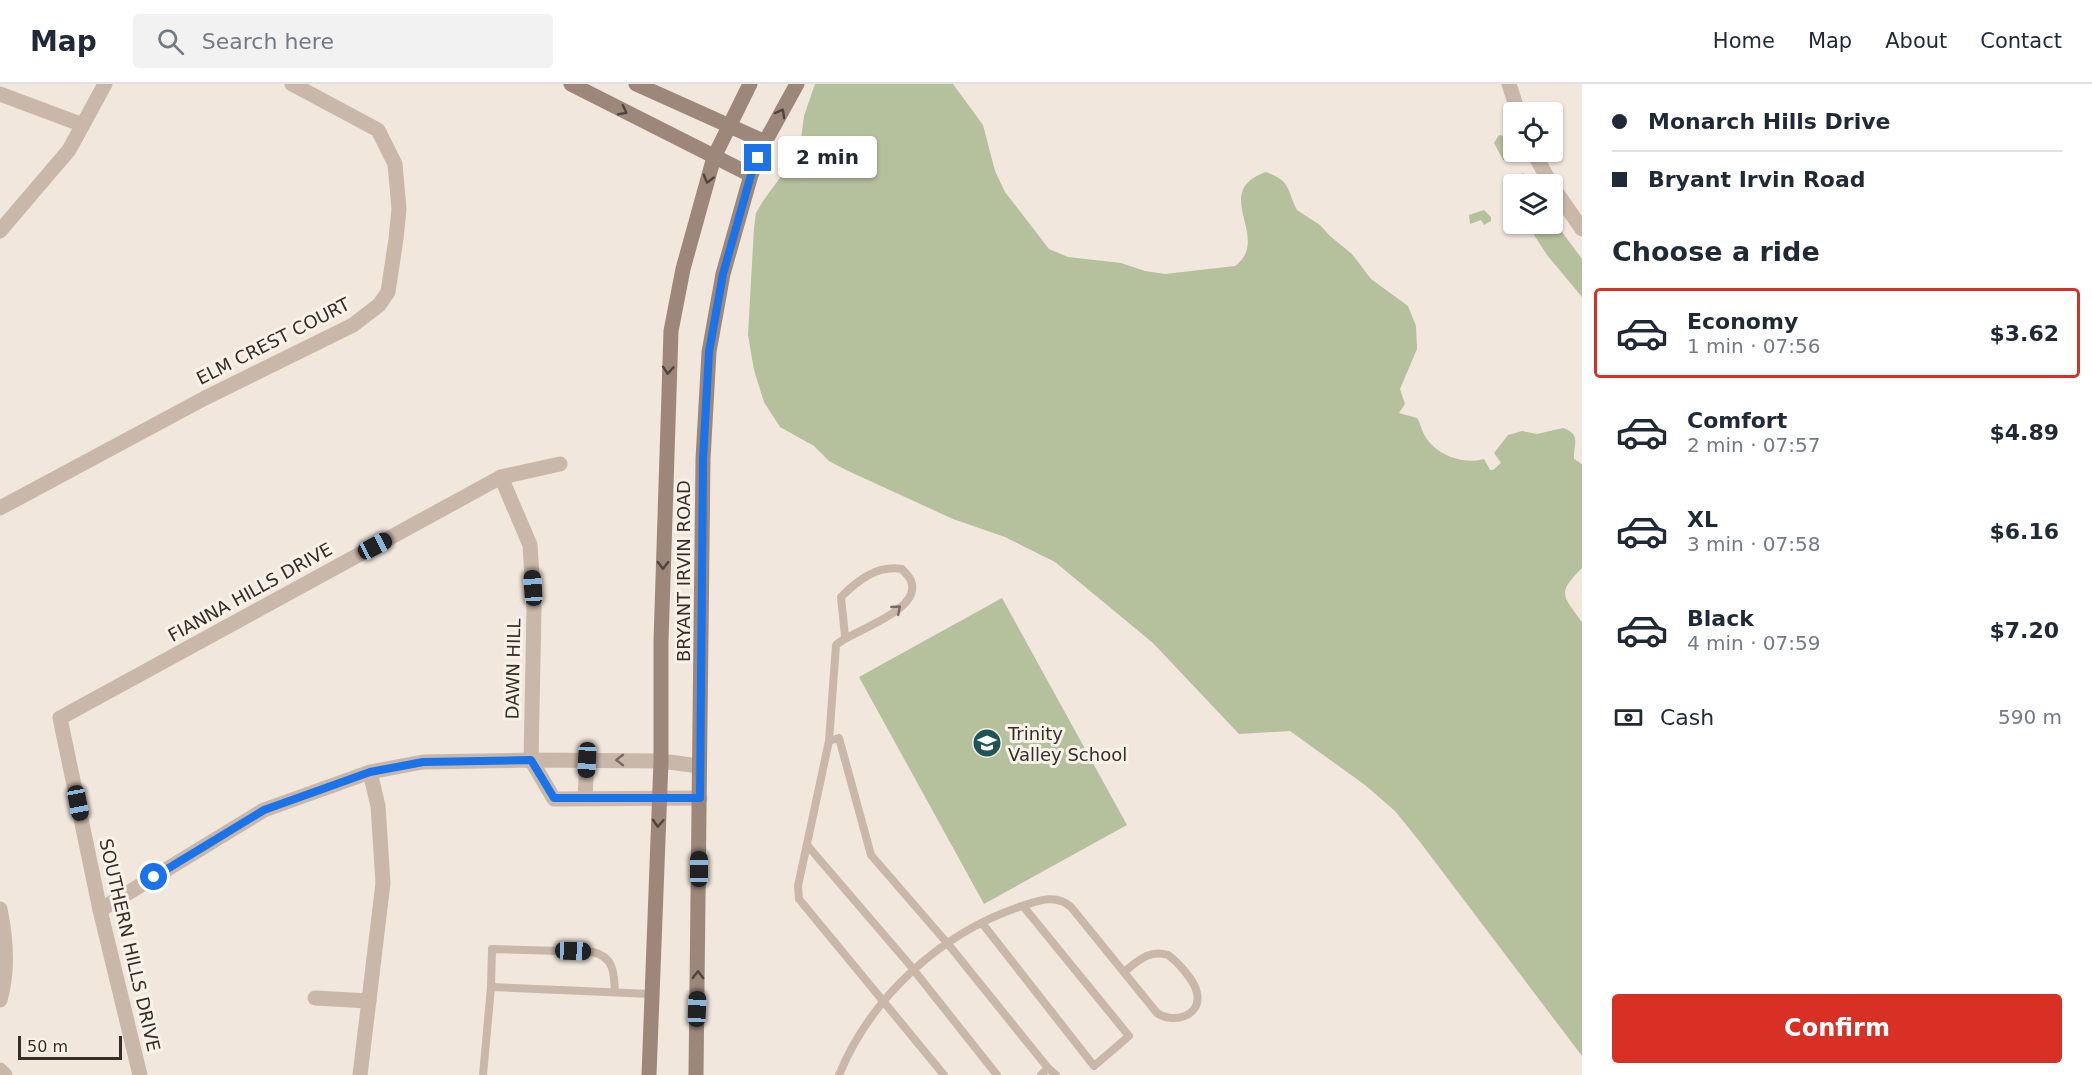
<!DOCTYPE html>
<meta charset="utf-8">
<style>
:root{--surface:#fff;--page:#f2f2f3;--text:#1f2937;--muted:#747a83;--line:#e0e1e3;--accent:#d93025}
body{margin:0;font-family:"DejaVu Sans",sans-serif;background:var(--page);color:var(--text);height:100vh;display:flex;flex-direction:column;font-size:22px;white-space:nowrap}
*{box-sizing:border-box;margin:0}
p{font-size:20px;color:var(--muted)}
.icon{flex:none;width:33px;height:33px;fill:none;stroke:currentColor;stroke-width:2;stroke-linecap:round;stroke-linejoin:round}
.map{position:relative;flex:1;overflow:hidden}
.details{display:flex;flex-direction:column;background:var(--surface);width:510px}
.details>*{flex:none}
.hud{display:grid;align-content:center;height:132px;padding:0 30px;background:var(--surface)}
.buttons{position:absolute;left:1503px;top:18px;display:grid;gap:12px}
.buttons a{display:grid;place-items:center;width:60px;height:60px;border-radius:6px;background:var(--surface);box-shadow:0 2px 4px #0004;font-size:30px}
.scale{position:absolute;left:18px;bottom:15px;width:104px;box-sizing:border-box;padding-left:6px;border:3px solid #372d29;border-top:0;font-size:16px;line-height:21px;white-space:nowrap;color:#372d29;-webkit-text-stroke:4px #f9f2e9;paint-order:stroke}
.end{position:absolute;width:27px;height:27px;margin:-14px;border:8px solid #1a73e8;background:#fff;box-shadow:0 0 0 3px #fff}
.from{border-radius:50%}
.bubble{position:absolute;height:42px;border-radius:6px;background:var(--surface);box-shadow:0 2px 4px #0004;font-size:20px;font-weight:800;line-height:42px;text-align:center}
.car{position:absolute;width:18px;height:36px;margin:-18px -9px;border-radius:8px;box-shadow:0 0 4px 2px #0007;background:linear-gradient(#222 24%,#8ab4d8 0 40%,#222 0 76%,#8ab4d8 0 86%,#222 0)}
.hud b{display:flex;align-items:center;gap:21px;height:57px;font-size:22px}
.hud b+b{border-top:2px solid var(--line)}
.hud i{width:15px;height:15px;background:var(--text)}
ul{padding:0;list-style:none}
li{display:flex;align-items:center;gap:18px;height:90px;margin:0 12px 9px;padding:0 18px;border:3px solid transparent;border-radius:6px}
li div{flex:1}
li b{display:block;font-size:22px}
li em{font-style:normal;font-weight:800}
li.current{border-color:var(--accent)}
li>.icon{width:54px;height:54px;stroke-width:1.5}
h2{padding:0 30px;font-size:27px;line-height:72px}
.pay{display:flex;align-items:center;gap:15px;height:66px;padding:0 30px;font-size:22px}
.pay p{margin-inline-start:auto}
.button{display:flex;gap:12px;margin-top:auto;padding:12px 30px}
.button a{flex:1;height:69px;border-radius:6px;background:var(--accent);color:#fff;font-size:24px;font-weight:800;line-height:69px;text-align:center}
header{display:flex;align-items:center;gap:36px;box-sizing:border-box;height:84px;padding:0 30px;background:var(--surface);border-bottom:2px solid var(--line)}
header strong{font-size:28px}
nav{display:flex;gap:33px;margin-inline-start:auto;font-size:21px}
.search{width:420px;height:54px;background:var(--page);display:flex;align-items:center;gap:15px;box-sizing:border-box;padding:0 21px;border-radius:6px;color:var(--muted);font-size:22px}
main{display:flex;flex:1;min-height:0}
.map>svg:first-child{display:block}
</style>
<header>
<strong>Map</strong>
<div class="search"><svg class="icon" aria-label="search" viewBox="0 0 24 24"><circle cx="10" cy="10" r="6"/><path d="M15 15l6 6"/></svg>Search here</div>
<nav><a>Home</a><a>Map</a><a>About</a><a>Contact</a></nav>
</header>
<main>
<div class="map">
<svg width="1582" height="991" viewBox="0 0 1582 991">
<rect width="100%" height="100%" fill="#f1e7dd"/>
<g fill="#b5c09d">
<path d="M 815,0 L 953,0 L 983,41 L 995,87 L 1005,108 L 1049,165 L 1068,173 L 1121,179 L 1145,187 L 1165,190 L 1235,182 C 1273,154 1209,108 1266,88 C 1292,98 1286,105 1297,126 L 1320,141 L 1330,152 L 1352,170 L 1371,195 L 1408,222 L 1416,242 L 1417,265 L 1400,305 L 1405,320 L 1399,329 L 1417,334 C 1421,340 1421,346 1425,352 C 1436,371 1463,381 1484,375 L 1490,386 L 1493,386 L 1501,379 L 1494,369 L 1508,351 L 1522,347 L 1537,350 L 1563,344 C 1582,350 1573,361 1574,375 L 1582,380 L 1582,484 C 1557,509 1562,511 1582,538 L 1582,972 L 1420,758 L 1395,727 L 1365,701 L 1290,647 L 1239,650 L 1153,559 L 1055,478 L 1005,453 L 953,435 L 846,386 L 829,377 L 814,362 L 780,343 L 764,318 L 754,286 L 748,251 L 754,144 L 756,129 L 763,117 L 782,91 L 787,74 L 801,55 L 804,32 Z"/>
<path d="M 1499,51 L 1509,53 L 1515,68 L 1511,75 L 1503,76 L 1494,59 Z"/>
<path d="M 1523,89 L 1531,100 L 1514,100 L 1513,125 L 1507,127 L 1504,120 L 1516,93 Z"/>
<path d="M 1484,126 L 1491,133 L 1491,137 L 1484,141 L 1481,136 L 1470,140 L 1469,131 Z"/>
<path d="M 1553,136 L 1582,175 L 1582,213 L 1547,171 L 1527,140 L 1552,140 Z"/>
<path d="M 1002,514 L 1127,741 L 984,820 L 859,593 Z"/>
</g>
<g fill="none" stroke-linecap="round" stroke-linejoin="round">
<g stroke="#c9b7a9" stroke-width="8">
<path d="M 845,552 L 841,513 C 858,496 877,481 902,485 C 905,489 910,493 911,497 C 923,527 851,547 836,561 L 829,657 L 798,802 L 799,815 L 944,991"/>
<path d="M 829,657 L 839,654 L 871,771 L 948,860 L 1048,984 L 1041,991"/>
<path d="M 807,761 L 909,880 L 997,991"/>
<path d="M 982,839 L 1094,982 L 1129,952 L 1023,822"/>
<path d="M 491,903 L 492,865 L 593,868 C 614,873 614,889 615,908"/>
<path d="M 1048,984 L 1056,991"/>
<path d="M 483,991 L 491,903 L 651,910"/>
<path d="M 839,991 C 871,913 940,850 1019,823 C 1037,817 1056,809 1071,823 L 1157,929 C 1172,940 1202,933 1197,909 C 1195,897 1178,878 1168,871 C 1149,865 1138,877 1124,888"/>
</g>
<g stroke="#c9b7a9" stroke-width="15">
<path d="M 1509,0 L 1518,28"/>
<path d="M 0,10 L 83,41"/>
<path d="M 1533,68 L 1551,100"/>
<path d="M 1552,102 L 1582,145"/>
<path d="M 0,147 L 69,66 L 105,0"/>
<path d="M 501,393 L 530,461 L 534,525 L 531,676"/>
<path d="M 0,424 L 205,314 L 353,241 L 379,221 L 388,208 L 396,155 L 399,125 L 395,80 L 378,46 L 292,0"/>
<path d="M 531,676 L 554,715 L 700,714"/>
<path d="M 585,714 L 587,676"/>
<path d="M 0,825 C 6,854 8,888 0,916"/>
<path d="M 100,826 L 264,726 L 370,688 L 423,678 L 531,676 L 661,677 L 699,682"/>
<path d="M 315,914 L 369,917"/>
<path d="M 0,986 L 5,991"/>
<path d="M 140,991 L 100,826 L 60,634 L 501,393 L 560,380"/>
<path d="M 360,991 L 383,799 L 378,722 L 370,688"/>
</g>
<g stroke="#9d877a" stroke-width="15">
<path d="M 571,0 L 751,91"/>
<path d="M 636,0 L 765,58"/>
<path d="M 649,991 L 661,677 L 661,557 L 671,247 L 683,185 L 714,73 L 750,0"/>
<path d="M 696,991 L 703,375 L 709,268 L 723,190 L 751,91 L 765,58 L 797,0"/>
</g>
</g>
<defs><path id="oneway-chevron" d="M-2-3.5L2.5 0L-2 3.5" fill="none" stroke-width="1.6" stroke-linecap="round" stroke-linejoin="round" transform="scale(1.5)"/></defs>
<g stroke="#50443d">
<use href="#oneway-chevron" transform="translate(623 27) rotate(27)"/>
<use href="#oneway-chevron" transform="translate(781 29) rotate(-61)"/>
<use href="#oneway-chevron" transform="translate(708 95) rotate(106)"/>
<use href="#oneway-chevron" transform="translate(668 286) rotate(94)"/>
<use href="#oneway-chevron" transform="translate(663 481) rotate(91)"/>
<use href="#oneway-chevron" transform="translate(658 739) rotate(93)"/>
<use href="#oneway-chevron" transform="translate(698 891) rotate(-89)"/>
</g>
<g stroke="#796b63">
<use href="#oneway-chevron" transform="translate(897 525) rotate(-41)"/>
<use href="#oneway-chevron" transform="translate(620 676) rotate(-180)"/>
</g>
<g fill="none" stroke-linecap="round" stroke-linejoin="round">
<path stroke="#1a73e8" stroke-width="8" d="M 154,793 L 264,726 L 370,688 L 423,678 L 531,676 L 554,714 L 700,714 L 703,375 L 709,268 L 723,190 L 751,91 L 758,74"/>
</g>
<defs>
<g id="school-disc" transform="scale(1.5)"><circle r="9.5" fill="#1f5457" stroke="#f9f2e9"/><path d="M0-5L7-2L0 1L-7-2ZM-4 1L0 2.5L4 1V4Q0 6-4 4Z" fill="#fff"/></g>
</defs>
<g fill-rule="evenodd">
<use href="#school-disc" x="987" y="659"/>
</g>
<g text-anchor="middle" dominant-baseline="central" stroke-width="6" stroke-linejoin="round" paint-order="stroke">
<g font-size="18" fill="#372d29" stroke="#f9f2e9">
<text transform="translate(273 257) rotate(-27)">ELM CREST COURT</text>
<text transform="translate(683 487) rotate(-90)">BRYANT IRVIN ROAD</text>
<text transform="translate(250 508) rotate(-29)">FIANNA HILLS DRIVE</text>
<text transform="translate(513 585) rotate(-89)">DAWN HILL</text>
<text transform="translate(130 861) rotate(77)">SOUTHERN HILLS DRIVE</text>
</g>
<g font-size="18" fill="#372d29" stroke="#f9f2e9" text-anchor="start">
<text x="1008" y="649">Trinity<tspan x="1008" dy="21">Valley School</tspan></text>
</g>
</g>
</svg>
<div class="buttons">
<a><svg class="icon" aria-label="locate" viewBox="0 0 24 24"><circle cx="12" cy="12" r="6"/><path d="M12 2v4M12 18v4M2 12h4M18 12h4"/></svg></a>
<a><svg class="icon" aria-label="layers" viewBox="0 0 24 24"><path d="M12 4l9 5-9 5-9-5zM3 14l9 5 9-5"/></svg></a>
</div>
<div class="scale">50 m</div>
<i class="end from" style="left:154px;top:793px"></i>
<i class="end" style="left:758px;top:74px"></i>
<div class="bubble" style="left:778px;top:52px;width:99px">2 min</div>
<i class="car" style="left:375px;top:462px;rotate:62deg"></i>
<i class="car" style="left:533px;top:504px;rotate:356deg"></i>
<i class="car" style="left:587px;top:676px;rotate:183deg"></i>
<i class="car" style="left:78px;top:719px;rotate:169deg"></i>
<i class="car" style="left:699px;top:785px;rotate:0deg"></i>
<i class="car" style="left:573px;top:867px;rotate:92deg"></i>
<i class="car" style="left:697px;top:925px;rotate:2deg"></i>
</div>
<section class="details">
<div class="hud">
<b><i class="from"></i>Monarch Hills Drive</b>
<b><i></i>Bryant Irvin Road</b>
</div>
<h2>Choose a ride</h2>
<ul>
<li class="current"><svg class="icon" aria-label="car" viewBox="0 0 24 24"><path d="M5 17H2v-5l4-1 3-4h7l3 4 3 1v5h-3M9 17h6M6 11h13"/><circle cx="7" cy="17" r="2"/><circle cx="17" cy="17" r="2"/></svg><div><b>Economy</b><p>1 min · 07:56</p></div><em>$3.62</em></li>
<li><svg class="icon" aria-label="car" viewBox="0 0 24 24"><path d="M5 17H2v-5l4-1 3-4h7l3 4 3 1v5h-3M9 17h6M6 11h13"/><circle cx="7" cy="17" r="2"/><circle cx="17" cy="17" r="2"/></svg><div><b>Comfort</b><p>2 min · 07:57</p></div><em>$4.89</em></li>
<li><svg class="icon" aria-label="car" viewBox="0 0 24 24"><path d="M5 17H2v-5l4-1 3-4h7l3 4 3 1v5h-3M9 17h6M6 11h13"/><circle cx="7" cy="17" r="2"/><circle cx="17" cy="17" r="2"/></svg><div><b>XL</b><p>3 min · 07:58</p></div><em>$6.16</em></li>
<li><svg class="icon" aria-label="car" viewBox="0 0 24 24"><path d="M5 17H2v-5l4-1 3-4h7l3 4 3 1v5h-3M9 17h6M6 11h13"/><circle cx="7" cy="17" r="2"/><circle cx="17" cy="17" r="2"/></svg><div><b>Black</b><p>4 min · 07:59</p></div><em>$7.20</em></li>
</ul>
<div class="pay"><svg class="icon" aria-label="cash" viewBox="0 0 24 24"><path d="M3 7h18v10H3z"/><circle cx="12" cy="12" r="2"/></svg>Cash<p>590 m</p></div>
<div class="button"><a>Confirm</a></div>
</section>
</main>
